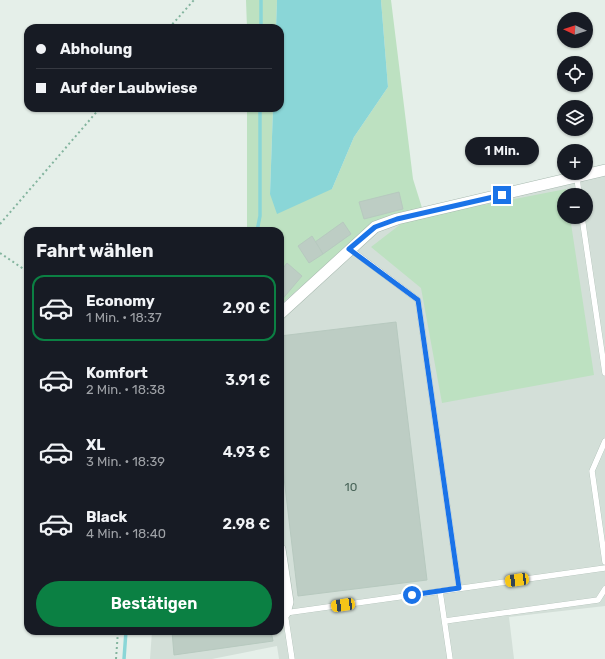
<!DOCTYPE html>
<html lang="de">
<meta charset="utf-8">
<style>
:root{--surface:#171b24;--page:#20242c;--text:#f1f3f6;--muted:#9ea1a6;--line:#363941;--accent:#0b8043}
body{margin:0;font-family:Rubik,sans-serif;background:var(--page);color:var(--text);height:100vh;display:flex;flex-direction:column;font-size:15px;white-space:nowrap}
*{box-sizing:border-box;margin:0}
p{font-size:13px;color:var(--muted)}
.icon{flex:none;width:22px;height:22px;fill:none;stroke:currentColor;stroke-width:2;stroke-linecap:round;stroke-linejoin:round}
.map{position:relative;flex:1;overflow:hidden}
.details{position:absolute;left:24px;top:227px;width:260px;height:408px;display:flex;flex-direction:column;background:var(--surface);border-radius:12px;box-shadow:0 1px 3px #0004}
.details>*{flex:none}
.guide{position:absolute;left:24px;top:24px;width:260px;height:88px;border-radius:12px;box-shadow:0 1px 3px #0004;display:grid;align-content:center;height:88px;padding:0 12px;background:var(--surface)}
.needle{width:26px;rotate:274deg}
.tools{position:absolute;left:557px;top:12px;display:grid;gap:8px}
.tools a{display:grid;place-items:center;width:36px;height:36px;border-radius:50%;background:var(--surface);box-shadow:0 1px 3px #0004;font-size:20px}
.end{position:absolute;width:18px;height:18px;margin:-9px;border:5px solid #1a73e8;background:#fff;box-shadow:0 0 0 2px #fff}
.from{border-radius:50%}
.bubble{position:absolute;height:28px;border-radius:14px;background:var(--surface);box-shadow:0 1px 3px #0004;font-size:13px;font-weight:600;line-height:28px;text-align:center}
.car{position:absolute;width:12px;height:24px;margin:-12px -6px;border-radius:5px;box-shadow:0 0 3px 1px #0007;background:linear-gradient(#f5c518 24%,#345 0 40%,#f5c518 0 76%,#345 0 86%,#f5c518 0)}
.guide b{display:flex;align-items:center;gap:14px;height:38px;font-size:15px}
.guide b+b{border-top:1px solid var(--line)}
.guide i{width:10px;height:10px;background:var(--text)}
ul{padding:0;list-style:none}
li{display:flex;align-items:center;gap:12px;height:66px;margin:0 8px 6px;padding:0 4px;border:2px solid transparent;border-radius:12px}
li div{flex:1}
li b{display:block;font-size:15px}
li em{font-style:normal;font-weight:600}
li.selected{border-color:var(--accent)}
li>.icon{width:36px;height:36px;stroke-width:1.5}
h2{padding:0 12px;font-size:18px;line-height:48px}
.action{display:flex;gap:8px;margin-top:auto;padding:8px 12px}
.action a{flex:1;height:46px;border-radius:24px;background:var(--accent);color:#fff;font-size:16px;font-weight:600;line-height:46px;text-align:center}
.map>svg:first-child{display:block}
</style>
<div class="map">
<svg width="605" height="659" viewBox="0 0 605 659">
<rect width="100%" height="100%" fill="#e5efe9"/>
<path fill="#d3dfd8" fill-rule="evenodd" d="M 605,165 L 605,606 L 509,617 L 514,659 L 279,659 L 277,646 L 212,659 L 150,659 L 152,631 L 280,631 L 280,305 L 375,223 ZM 564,195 L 586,195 L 586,217 L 564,217 Z"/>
<g fill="#bde1c1">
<path d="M 246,0 L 277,0 L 276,28 L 247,28 Z"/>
<path d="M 381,0 L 391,0 L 413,179 L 423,211 L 375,223 L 280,305 L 280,231 L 247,231 L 247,108 L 273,108 L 270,194 L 332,189 L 354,137 L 388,87 Z"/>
<path d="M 566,189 L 567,195 L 564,195 L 564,217 L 570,217 L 594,375 L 442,403 L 421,288 L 371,247 L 406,220 Z"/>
</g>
<path fill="#8ad6d7" d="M 277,0 L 381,0 L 388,87 L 354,137 L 332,189 L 277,214 L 270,194 L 273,108 L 280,108 L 280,28 L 276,28 Z"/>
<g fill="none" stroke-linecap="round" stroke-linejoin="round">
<g stroke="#8ad6d7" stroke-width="3.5">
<path d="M 261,28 L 261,0"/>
<path d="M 257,231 L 260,216 L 260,108"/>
<path d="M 124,659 L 126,631"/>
</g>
</g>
<g fill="#bdcdc4" stroke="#b7c9bf">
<path d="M 399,192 L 403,209 L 364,219 L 359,202 Z"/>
<path d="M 343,222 L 351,234 L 323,254 L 315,242 Z"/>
<path d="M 312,236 L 323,254 L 309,263 L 298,246 Z"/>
<path d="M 287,263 L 302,276 L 280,302 L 280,272 Z"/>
<path d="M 396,322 L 427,580 L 298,596 L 280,444 L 280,336 Z"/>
<path d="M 172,631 L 271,631 L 273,641 L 174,655 Z"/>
</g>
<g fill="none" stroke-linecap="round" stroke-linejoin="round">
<g stroke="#a7b8af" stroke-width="6">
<g id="lane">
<path d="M 577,177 L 579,195"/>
<path d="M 582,217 L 605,373"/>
<path d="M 350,249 L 418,300 L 459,588"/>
<path d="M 605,441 L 592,471 L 605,562"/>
<path d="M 440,591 L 450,659"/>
<path d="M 445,621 L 598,600 L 605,589"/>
<path d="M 292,659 L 285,613 L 605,568"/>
</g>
</g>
<g stroke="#a7b8af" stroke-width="12">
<g id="street">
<path d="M 280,314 L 375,227 L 397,219 L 605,170"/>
<path d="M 280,549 L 288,602 L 285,613"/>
</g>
</g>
<g stroke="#83b49e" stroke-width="2" stroke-dasharray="2 3" stroke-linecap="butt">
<path d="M 169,28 L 194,0"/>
<path d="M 0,224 L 100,108"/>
<path d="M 0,253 L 28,272"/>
<path d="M 116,659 L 118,631"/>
</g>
<use href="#lane" stroke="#fff" stroke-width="5.5"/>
<use href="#street" stroke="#fff" stroke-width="11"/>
</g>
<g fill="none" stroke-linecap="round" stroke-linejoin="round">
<path stroke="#1a73e8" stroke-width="5" d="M 412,595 L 459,588 L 418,300 L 349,249 L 375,227 L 397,219 L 502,195"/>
</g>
<g text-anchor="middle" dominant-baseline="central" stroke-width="3" stroke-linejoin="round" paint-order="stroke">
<g font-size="12" fill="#496559">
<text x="351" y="487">10</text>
</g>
</g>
</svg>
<div class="tools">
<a><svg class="needle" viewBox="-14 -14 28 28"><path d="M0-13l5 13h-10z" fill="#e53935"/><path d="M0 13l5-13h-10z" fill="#9ea1a6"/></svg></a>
<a><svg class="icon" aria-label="locate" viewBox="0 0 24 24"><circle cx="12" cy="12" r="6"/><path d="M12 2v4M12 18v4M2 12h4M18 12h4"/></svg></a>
<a><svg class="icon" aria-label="layers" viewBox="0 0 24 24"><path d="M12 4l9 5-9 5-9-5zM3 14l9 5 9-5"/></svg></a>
<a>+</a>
<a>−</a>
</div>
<i class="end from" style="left:412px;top:595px"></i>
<i class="end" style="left:502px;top:195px"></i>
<div class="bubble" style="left:465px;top:137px;width:74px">1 Min.</div>
<i class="car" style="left:517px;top:580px;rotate:262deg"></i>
<i class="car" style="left:343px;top:605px;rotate:262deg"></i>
<div class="guide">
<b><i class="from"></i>Abholung</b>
<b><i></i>Auf der Laubwiese</b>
</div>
<section class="details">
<h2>Fahrt wählen</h2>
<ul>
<li class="selected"><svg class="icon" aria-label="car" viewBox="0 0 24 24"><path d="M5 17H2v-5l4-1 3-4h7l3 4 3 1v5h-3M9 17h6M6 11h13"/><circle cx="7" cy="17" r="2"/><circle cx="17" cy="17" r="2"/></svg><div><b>Economy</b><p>1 Min. · 18:37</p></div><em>2.90 €</em></li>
<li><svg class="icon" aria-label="car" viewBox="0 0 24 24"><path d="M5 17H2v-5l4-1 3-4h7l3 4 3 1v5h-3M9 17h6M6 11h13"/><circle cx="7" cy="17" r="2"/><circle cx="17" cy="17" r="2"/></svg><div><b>Komfort</b><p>2 Min. · 18:38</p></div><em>3.91 €</em></li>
<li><svg class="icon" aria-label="car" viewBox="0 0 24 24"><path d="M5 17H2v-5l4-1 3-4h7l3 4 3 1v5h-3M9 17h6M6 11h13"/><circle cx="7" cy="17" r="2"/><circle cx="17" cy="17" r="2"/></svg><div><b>XL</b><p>3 Min. · 18:39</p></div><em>4.93 €</em></li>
<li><svg class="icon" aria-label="car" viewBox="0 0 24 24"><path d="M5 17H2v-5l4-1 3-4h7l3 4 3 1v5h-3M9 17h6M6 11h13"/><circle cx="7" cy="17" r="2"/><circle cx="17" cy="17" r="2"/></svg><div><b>Black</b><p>4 Min. · 18:40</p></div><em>2.98 €</em></li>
</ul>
<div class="action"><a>Bestätigen</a></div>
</section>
</div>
